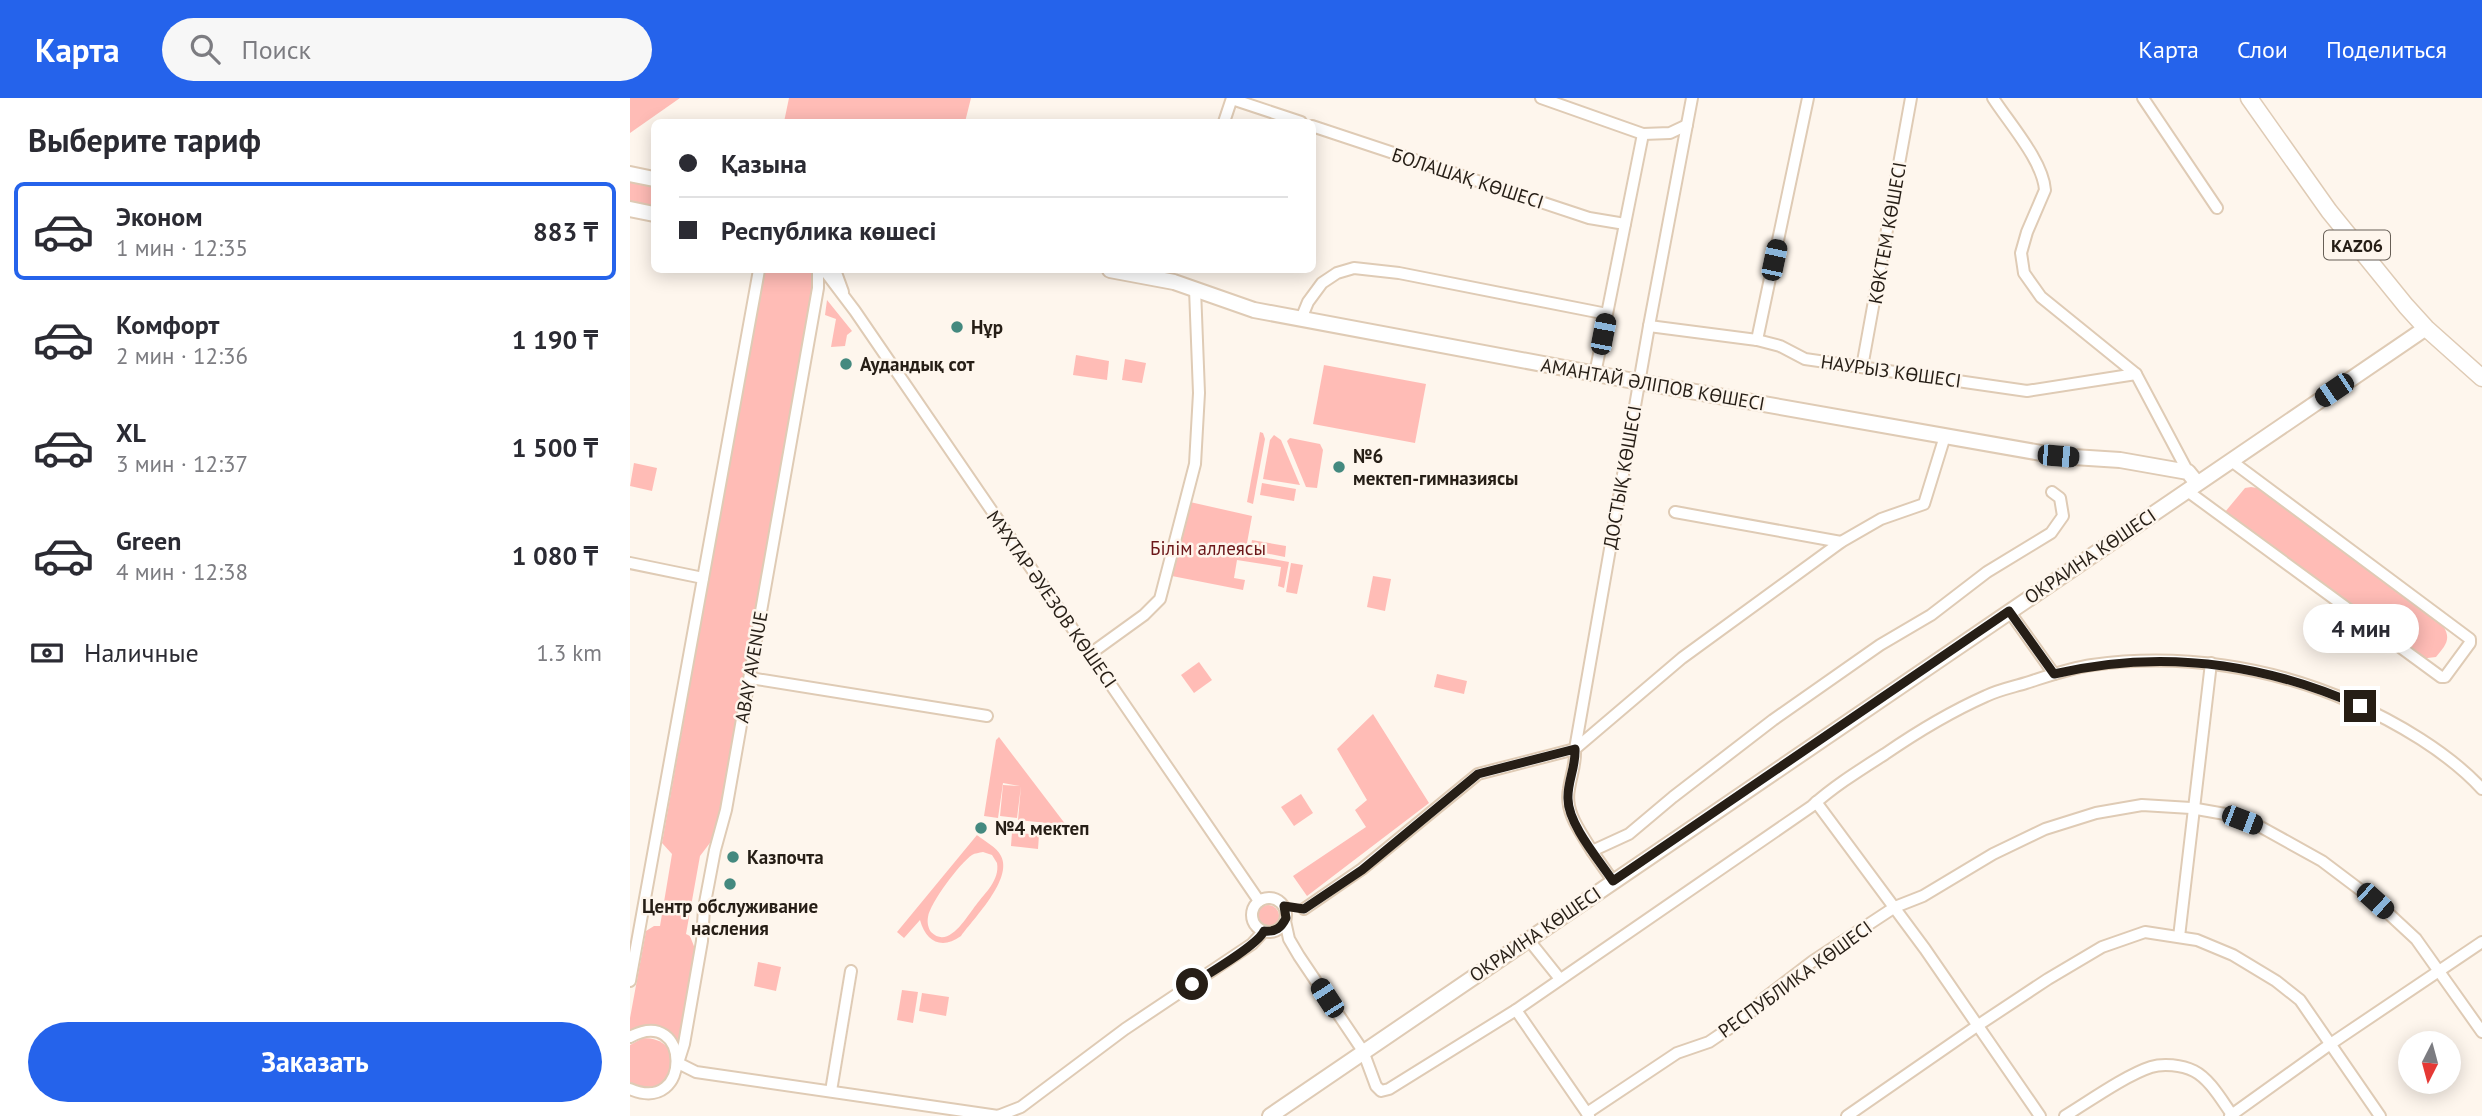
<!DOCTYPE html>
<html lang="ru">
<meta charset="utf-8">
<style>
:root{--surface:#fff;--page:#f7f7f7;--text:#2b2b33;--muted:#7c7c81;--line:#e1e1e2;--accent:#2563eb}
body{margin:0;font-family:"PT Sans",sans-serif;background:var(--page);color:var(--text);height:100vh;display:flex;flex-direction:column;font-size:26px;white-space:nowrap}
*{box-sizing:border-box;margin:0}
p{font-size:23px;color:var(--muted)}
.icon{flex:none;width:38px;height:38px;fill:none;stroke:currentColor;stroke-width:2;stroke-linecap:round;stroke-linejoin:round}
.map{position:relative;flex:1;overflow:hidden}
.details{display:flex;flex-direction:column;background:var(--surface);width:630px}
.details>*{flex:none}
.banner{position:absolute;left:21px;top:21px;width:665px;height:154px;border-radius:10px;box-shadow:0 4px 18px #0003;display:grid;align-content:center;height:154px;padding:0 28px;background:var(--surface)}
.needle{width:46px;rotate:186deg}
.tools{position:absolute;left:1768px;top:933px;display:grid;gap:14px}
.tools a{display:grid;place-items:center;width:63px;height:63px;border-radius:50%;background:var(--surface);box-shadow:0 4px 18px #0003;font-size:35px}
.end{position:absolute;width:32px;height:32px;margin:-16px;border:9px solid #261e16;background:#fff;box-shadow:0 0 0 4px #fff}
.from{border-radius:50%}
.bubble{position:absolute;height:49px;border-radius:24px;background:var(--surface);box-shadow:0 4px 18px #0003;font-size:23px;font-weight:600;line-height:49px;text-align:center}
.car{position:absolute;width:21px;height:42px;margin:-21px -10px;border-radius:9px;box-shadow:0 0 5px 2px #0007;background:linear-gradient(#222 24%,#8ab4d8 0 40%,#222 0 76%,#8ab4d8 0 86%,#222 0)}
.banner b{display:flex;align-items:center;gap:24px;height:66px;font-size:26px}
.banner b+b{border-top:2px solid var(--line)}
.banner i{width:18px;height:18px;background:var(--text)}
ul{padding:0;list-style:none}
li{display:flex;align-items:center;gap:21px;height:98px;margin:0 14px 10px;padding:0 14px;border:4px solid transparent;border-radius:10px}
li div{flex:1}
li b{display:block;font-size:26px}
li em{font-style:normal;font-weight:600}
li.current{border-color:var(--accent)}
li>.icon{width:63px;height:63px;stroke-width:1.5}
h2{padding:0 28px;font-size:32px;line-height:84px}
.pay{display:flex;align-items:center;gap:18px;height:77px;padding:0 28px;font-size:26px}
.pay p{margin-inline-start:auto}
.button{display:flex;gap:14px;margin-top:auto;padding:14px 28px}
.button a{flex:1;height:80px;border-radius:42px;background:var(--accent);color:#fff;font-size:28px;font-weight:600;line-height:80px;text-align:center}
header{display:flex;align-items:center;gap:42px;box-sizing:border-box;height:98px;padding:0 35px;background:var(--accent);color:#fff}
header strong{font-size:33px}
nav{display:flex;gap:38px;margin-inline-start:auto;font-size:24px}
.search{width:490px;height:63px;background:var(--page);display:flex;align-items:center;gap:18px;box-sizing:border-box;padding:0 24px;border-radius:38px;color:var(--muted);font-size:26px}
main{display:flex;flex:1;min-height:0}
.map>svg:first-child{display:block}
</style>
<header>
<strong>Карта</strong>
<div class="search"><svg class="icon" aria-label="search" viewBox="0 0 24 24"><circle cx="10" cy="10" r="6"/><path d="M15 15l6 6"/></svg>Поиск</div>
<nav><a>Карта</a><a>Слои</a><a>Поделиться</a></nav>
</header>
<main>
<section class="details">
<h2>Выберите тариф</h2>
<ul>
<li class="current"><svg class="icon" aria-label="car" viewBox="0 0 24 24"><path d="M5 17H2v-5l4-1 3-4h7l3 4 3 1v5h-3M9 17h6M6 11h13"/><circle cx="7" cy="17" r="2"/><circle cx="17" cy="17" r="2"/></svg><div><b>Эконом</b><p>1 мин · 12:35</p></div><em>883 ₸</em></li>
<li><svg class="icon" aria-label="car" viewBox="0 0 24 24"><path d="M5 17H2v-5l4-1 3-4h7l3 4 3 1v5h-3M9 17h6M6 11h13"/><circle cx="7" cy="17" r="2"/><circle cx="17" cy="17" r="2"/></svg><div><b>Комфорт</b><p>2 мин · 12:36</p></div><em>1 190 ₸</em></li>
<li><svg class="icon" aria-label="car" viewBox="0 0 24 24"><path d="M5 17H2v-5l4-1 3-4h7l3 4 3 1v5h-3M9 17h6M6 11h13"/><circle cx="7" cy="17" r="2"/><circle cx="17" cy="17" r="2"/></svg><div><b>XL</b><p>3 мин · 12:37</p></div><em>1 500 ₸</em></li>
<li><svg class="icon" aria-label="car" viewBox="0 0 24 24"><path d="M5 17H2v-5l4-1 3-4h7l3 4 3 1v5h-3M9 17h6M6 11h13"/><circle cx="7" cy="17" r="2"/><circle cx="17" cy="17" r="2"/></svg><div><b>Green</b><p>4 мин · 12:38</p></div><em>1 080 ₸</em></li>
</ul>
<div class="pay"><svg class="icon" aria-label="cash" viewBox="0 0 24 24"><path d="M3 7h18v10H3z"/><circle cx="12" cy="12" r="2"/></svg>Наличные<p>1.3 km</p></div>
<div class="button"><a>Заказать</a></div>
</section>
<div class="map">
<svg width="1852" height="1018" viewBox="0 0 1852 1018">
<rect width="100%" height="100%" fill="#fef6ed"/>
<g fill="#ffbcb6" fill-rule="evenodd">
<path d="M 0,0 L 50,0 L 0,35 Z"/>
<path d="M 159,0 L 341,0 L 335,24 L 154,24 Z"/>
<path d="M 0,81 L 24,86 L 24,108 L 0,103 Z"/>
<path d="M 134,172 L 186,172 L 86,737 L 70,758 L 56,836 L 60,838 L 67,856 L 50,945 C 39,928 18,923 0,933 L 0,920 L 16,833 L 24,828 L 30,828 L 42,756 L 32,745 Z"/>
<path d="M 197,202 L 222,233 L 217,237 L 215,248 L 201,249 L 206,221 L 195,217 Z"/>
<path d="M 446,257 L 479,263 L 477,282 L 443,277 Z"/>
<path d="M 495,261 L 516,265 L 512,285 L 492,282 Z"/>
<path d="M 694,267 L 796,286 L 785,345 L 683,326 Z"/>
<path d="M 630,334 L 633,335 L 635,341 L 623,406 L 617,404 Z"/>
<path d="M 644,337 L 651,342 L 670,387 L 633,381 L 640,342 Z"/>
<path d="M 660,340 L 690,346 L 693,352 L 687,390 L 676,389 L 657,343 Z"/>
<path d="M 4,365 L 27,370 L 22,393 L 0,388 Z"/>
<path d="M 632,385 L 666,391 L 664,403 L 630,397 Z"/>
<path d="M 1621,389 L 1627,390 L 1813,528 C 1822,541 1815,548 1806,559 L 1789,561 L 1595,414 L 1615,390 Z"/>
<path d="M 560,404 L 622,418 L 615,456 L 659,464 L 654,490 L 648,488 L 651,469 L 607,462 L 604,480 L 615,482 L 613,492 L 542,478 L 540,476 Z"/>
<path d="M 622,442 L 656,448 L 655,459 L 620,452 Z"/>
<path d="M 661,465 L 673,467 L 667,496 L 656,494 Z"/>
<path d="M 743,478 L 761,481 L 755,513 L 737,509 Z"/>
<path d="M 569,564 L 582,582 L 564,595 L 551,577 Z"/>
<path d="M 807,576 L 837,583 L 834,596 L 804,589 Z"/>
<path d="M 743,616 L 799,705 L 677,798 L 663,778 L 736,729 L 725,712 L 737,702 L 707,651 Z"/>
<path d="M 369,639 L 436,727 L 388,722 L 391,688 L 387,720 L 370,718 L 373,687 L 390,688 L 373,685 L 368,720 L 354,718 L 366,642 Z"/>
<path d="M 671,696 L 683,715 L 664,728 L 651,709 Z"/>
<path d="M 382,734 L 409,737 L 408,751 L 381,748 Z"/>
<path d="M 347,737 C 354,743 367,749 371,758 C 383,781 344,820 331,838 C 312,852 296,844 290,822 L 274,840 L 267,834 ZM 353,754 L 362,757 L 367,765 C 370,782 355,795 346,807 C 337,818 319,852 301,834 C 298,830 297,824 298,819 C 300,805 330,765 342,757 C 345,755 349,755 353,754 Z"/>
<circle cx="638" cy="818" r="11"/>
<path d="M 128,864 L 151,869 L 146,893 L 124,888 Z"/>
<path d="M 272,892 L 288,894 L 283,925 L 267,922 Z"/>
<path d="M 292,895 L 319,899 L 316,918 L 289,913 Z"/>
<path d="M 13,940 C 65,940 39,1012 0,984 L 0,947 Z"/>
</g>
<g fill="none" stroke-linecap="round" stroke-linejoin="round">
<g stroke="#dfcbb5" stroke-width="14">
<g id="minor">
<path d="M 911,0 L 1013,36 L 1040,35 L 1057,27"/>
<path d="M 1363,0 C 1379,25 1413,63 1415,92 L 1397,134 L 1391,155 L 1394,175 L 1411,199 L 1506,276 L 1558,374"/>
<path d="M 1513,0 L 1587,110"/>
<path d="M 602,1 L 671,24"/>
<path d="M 594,24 L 602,0"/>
<path d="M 682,28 L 959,120 L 995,126"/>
<path d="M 188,172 L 188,190 L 96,712 L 85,752 L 74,810 L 72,843 L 54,946 L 48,965 L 66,974 L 368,1018 L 391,1009 L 495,931 L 622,846 L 634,833"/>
<path d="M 194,172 L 225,213 L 629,803"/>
<path d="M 205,172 L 213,194"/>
<path d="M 671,221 L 678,204 L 692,185 L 707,175 L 724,170 L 769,175 L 977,216"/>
<path d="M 1019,228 L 1127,242 L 1150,248 L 1175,261 L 1397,293 L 1506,276"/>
<path d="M 1127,242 L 1178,0"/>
<path d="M 1232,269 L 1281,0"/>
<path d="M 965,276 L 1013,36"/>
<path d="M 1556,392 L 1811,579 L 1815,579 L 1840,545 L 1840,541 L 1600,362"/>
<path d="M 1045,414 L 1211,444"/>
<path d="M 0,465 L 73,480"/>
<path d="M 1379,513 L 1424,576"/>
<path d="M 460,556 L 514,517 L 530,501 L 565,366 L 569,295 L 565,191"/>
<path d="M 120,580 L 357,618"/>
<path d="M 1186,704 L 1295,851 L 1410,1018"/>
<path d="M 962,753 C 951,734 934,714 939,691 C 941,677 946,666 945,651 L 1019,228 L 1062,0"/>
<path d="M 983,783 L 962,753 L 999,736 L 1043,699 L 1143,622 L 1250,547 L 1301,517 L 1357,474 L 1421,435 L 1433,418 L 1430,400 L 1422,394"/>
<circle cx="639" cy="817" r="17"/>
<path d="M 674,811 L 732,771 L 848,676 L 945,651 L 1052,560 L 1211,444 L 1251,421 L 1294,406 L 1315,338"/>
<path d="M 655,823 L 659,841 L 669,858 L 733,953 L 746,988 L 751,993 L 759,991 L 886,912 L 1182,708 C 1204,688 1230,672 1255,656 C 1287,634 1320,614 1356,598 C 1368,592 1383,589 1396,585 C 1418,578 1440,570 1462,567 C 1549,555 1640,568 1721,604 C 1766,624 1818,654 1852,691"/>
<path d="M 1549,839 L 1581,565"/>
<path d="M 898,841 L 930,881"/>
<path d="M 0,883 L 129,172"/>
<path d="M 886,912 L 959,1018"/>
<path d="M 0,939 C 61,906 63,1018 0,991"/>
<path d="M 201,993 L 221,873"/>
<path d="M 957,1015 L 1047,955 L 1079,944 L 1116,919 L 1136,899 L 1183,863 L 1265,809 L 1293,798 L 1363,756 L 1415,731 L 1466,715 L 1512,707 L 1561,710 L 1595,716 L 1629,728 L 1692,763 L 1745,803 L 1786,841 L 1852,934"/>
<path d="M 1217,1018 L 1347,928 L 1418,881 L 1472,849 L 1515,834 L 1567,842 L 1603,857 L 1646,883 L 1670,902 L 1750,1018"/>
<path d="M 1435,1018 C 1458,1004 1496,977 1521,969 C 1533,965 1552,967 1564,973 C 1580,981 1592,1003 1603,1018"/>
<path d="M 1600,1018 L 1699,947 L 1852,844"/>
</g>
</g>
<g stroke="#dfcbb5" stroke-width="18">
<g id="major">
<path d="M 0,76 L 24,81"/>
<path d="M 0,111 L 24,116"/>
<path d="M 480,172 L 544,184 L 624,212 L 1009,284 L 1428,358 L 1490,362 L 1558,374 L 1567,385"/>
<path d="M 640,1018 L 1796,230"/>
</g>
</g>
<g stroke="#dfcbb5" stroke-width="19">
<path id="highway" d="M 1619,0 L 1699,113 L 1776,208 L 1796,230 L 1852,280"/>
</g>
<use href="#minor" stroke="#fff" stroke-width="10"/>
<use href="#major" stroke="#fff" stroke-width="14"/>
<use href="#highway" stroke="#fff" stroke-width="16"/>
</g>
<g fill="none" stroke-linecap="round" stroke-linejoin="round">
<path stroke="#261e16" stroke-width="9" d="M 562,886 C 578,876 628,847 634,833 C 646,834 651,830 656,820 L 654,808 L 674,811 L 732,772 L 848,676 L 945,651 C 946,669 937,684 938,701 C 938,726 969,762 983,783 L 1379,513 L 1424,576 C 1529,551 1631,564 1730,608"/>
</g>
<g fill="#44897f" stroke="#fef6ed" stroke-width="2.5">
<circle cx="327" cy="229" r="7"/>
<circle cx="216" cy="266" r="7"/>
<circle cx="709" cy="369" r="7"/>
<circle cx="351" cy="730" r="7"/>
<circle cx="103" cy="759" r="7"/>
<circle cx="100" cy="786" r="7"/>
</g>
<g text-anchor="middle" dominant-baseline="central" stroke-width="5" stroke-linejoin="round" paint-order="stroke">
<rect fill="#fef6ed" stroke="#675f56" stroke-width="2" x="1694" y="132.5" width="66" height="29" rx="5"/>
<g font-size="18" font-weight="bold" fill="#261e16">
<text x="1727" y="147">KАZ06</text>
</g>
<g font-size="19" fill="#261e16" stroke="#fef6ed">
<text transform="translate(838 80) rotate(18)">БОЛАШАҚ КӨШЕСІ</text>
<text transform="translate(1257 135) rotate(-80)">КӨКТЕМ КӨШЕСІ</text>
<text transform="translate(1261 273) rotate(8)">НАУРЫЗ КӨШЕСІ</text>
<text transform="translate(1023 286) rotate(10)">АМАНТАЙ ӘЛІПОВ КӨШЕСІ</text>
<text transform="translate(992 379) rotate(-80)">ДОСТЫҚ КӨШЕСІ</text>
<text transform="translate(1460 458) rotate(-34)">ОКРАИНА КӨШЕСІ</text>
<text transform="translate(422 501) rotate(55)">МҰХТАР ӘУЕЗОВ КӨШЕСІ</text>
<text transform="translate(121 569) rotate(-80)">ABAY AVENUE</text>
<text transform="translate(905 836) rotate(-34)">ОКРАИНА КӨШЕСІ</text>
<text transform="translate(1165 881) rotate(-36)">РЕСПУБЛИКА КӨШЕСІ</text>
</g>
<g font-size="19" font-weight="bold" fill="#261e16" stroke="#fef6ed" text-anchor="start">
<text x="341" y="229">Нұр</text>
<text x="230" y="266">Аудандық сот</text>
<text x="723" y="358">№6<tspan x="723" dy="22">мектеп-гимназиясы</tspan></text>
<text x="365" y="730">№4 мектеп</text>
<text x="117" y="759">Казпочта</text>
<text x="100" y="808" text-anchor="middle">Центр обслуживание<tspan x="100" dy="22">насления</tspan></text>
</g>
<g font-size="19" fill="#6b1719" stroke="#fef6ed">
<text x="578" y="450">Білім аллеясы</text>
</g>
</g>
</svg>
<div class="tools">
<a><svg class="needle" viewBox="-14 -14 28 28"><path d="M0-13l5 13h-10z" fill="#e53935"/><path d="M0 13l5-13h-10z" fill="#7c7c81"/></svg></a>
</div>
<i class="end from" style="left:562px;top:886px"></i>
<i class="end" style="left:1730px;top:608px"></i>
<div class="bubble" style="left:1673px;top:506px;width:116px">4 мин</div>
<i class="car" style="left:1144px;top:162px;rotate:12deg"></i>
<i class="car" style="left:973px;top:236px;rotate:11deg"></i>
<i class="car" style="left:1704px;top:292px;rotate:236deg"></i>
<i class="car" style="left:1428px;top:358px;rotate:95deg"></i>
<i class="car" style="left:1612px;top:722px;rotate:111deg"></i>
<i class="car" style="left:1745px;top:803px;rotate:132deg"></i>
<i class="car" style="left:697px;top:900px;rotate:327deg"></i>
<div class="banner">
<b><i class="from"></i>Қазына</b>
<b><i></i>Республика көшесі</b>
</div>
</div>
</main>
